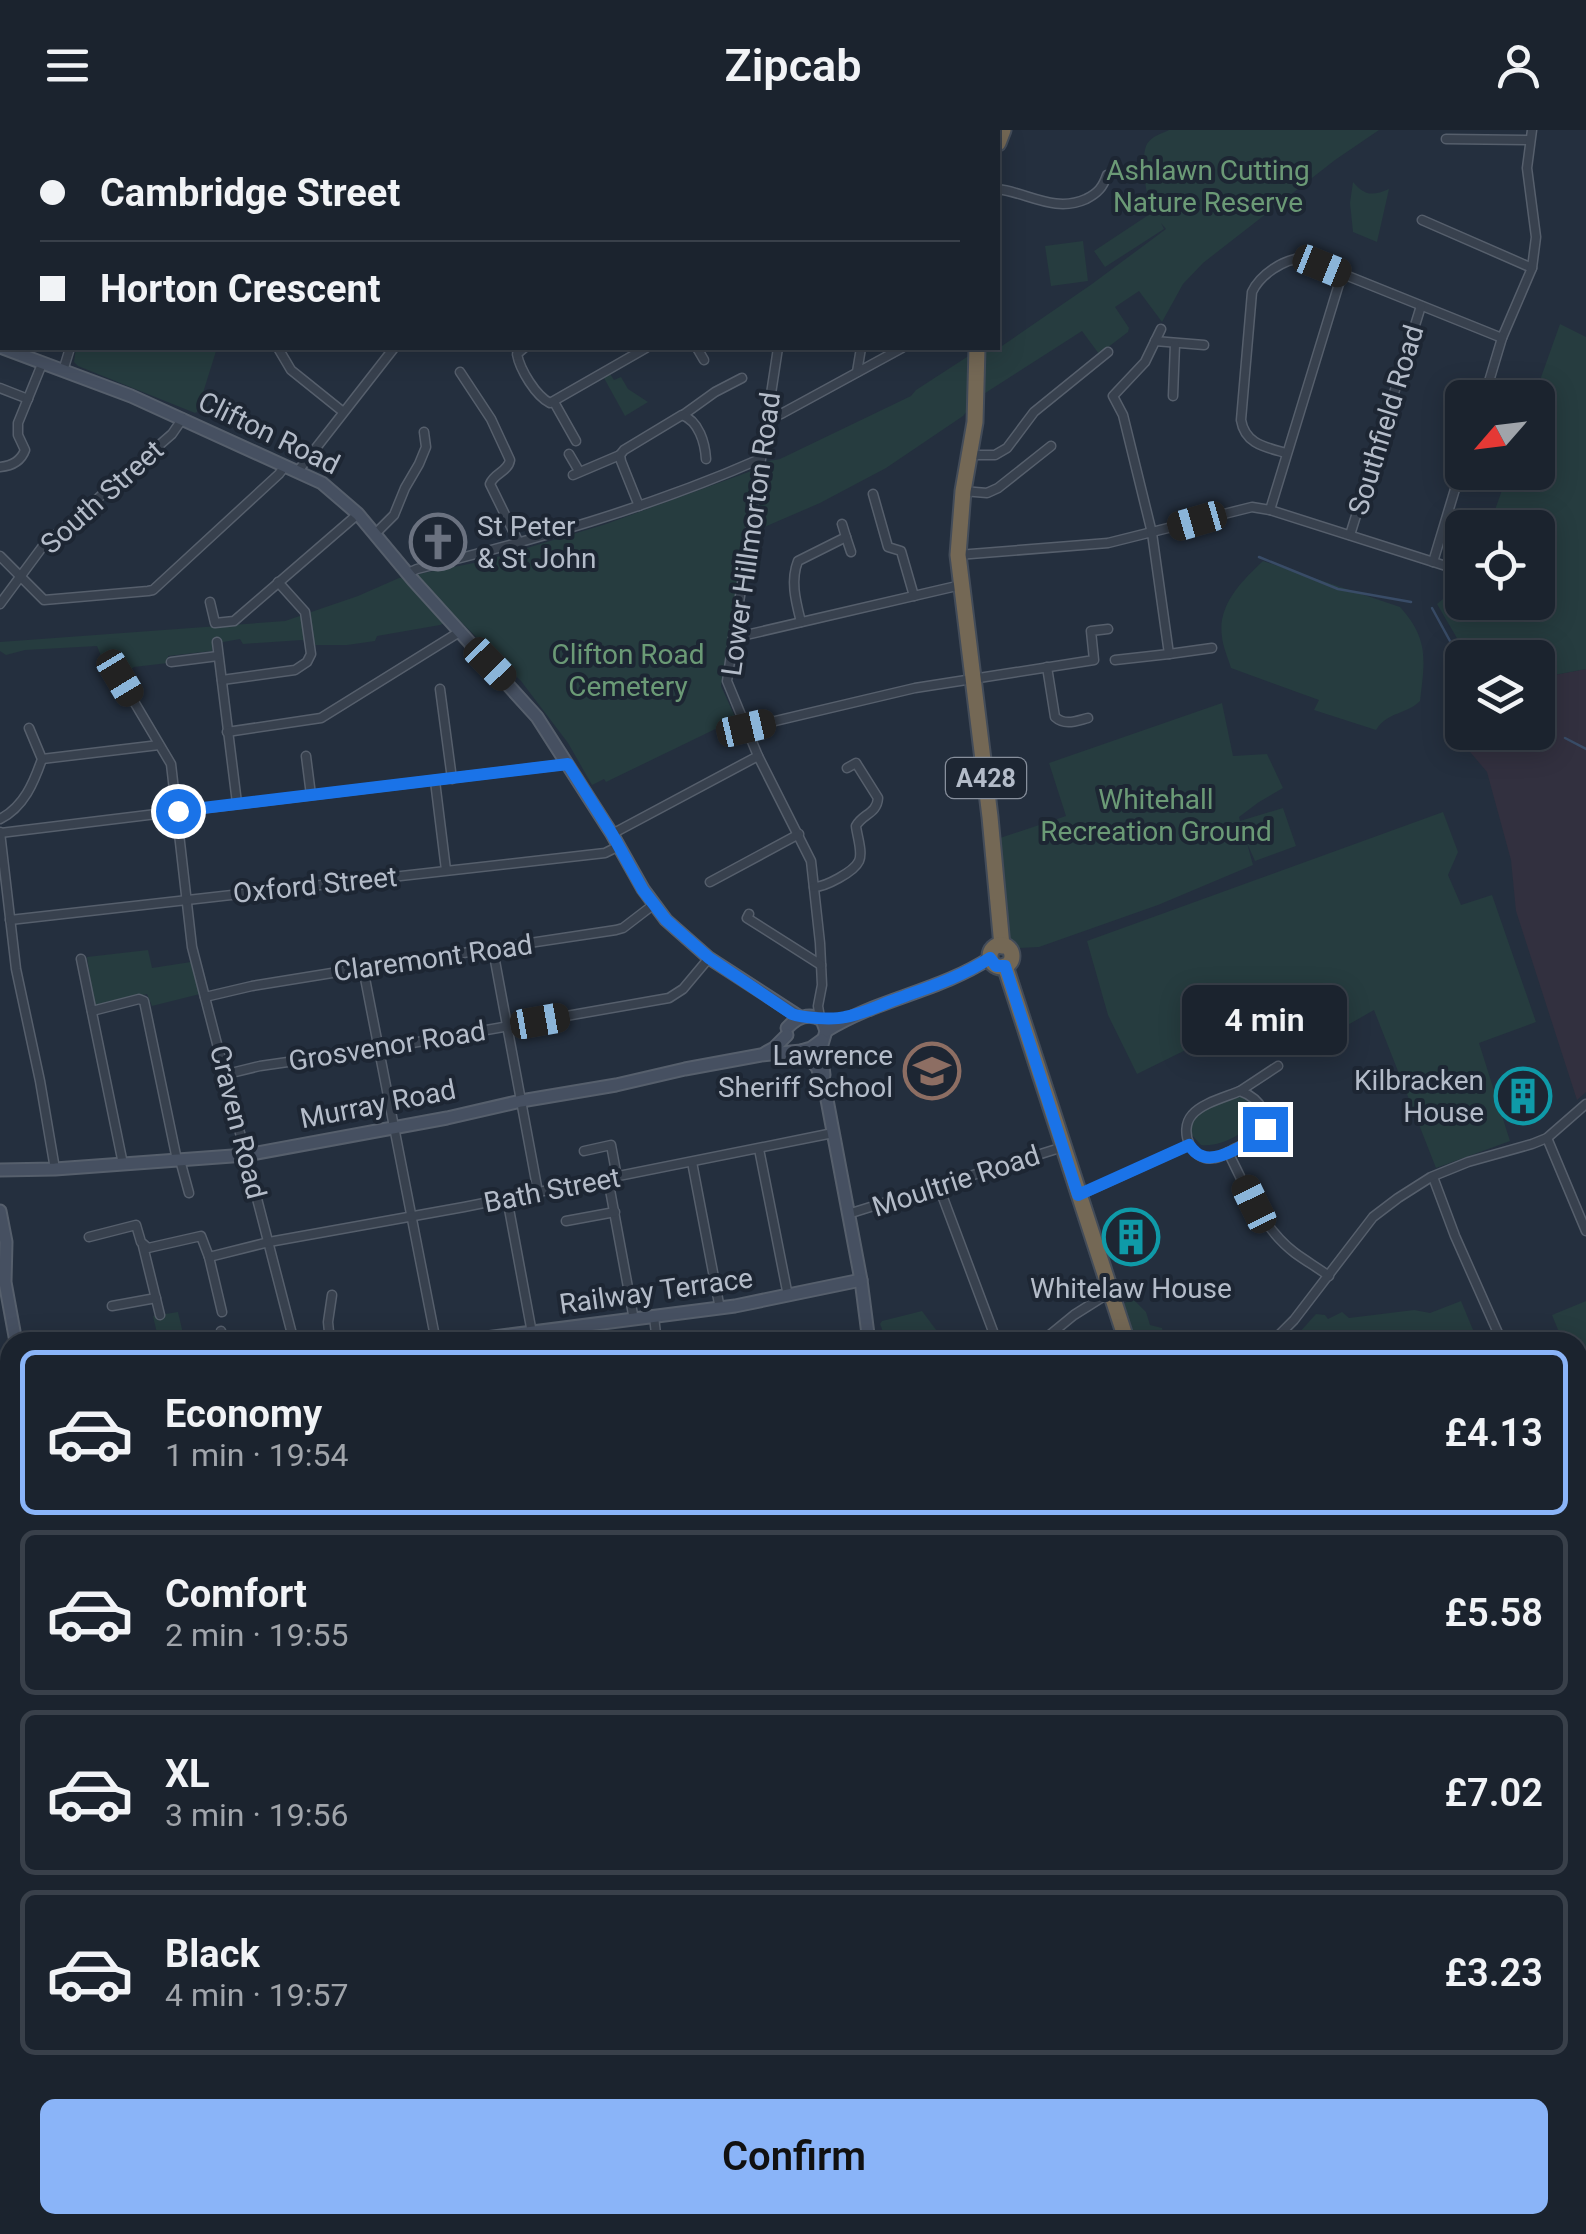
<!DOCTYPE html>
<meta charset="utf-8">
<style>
:root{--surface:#1b232e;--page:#242b36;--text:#f1f3f6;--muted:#a0a4aa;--line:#39404a;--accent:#8ab4f8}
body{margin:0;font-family:Roboto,sans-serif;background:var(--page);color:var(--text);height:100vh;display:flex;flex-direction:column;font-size:38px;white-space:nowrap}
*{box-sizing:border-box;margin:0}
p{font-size:32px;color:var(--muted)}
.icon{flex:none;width:55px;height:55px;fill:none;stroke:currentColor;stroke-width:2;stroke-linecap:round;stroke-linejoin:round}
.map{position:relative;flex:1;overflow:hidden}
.details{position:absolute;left:0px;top:1202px;width:1588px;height:902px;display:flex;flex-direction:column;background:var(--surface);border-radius:30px 30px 0 0;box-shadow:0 5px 25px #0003,0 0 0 2px var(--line)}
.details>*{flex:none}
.top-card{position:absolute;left:0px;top:0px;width:1000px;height:220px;box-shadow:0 5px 25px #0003,0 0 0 2px var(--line);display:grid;align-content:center;height:220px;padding:0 40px;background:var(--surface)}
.needle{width:65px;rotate:242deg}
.controls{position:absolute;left:1445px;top:250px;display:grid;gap:20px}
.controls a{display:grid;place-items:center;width:110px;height:110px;border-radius:15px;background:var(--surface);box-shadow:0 5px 25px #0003,0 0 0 2px var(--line);font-size:50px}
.end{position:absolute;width:45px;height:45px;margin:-22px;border:12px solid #1a73e8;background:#fff;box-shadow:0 0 0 5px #fff}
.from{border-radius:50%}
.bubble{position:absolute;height:70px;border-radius:15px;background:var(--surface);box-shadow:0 5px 25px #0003,0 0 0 2px var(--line);font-size:32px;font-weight:600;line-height:70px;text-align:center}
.car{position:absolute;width:30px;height:60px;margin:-30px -15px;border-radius:12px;box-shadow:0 0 8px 2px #0007;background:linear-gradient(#222 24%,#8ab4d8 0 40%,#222 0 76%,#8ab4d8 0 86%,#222 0)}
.top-card b{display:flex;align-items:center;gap:35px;height:95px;font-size:38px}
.top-card b+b{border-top:2px solid var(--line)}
.top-card i{width:25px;height:25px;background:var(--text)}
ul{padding:18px 0 0;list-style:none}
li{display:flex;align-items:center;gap:30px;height:165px;margin:0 20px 15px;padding:0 20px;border:5px solid var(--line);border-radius:15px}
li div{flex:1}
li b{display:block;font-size:38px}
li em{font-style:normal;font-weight:600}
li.selected{border-color:var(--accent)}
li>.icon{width:90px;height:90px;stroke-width:1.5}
.primary-button{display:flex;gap:20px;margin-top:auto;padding:20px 40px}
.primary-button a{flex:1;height:115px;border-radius:15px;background:var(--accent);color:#111;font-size:40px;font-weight:600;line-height:115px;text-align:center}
header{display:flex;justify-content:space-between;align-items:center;height:130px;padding:0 40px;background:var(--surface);font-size:45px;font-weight:600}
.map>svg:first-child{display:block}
</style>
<header><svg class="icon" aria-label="menu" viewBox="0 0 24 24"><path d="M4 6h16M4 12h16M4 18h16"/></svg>Zipcab<svg class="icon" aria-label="person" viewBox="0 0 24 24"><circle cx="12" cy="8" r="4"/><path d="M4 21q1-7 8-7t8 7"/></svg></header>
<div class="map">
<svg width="1586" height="2104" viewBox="0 0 1586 2104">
<rect width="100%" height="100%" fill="#242f3e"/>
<path fill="#32303f" d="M 1586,539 L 1586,962 L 1577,970 L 1516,781 L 1511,730 L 1487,642 L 1466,617 L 1451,563 L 1462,561 L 1462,602 L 1538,602 L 1538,548 Z"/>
<g fill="#263c3f">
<path d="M 1169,0 L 1379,0 L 1335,30 L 1203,133 L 1183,154 L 1162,192 L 1139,161 L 1115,177 L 1129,198 L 1128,202 L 1099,224 L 1082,201 L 979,267 L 963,286 L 886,338 L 820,373 L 753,402 L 747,401 L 721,556 L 736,589 L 606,652 L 604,649 L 592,655 L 568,613 L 521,551 L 457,488 L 440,495 L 377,506 L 375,511 L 347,515 L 316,515 L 302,510 L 243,514 L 240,509 L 212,514 L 212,521 L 168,526 L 168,533 L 134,537 L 112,553 L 97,516 L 25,520 L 6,525 L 0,521 L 0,512 L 285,491 L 358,466 L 399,448 L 484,431 L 606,394 L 754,340 L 762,336 L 763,332 L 780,329 L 911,266 L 916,260 L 970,225 L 996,220 L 1092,154 L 1166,99 L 1161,93 L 1164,99 L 1105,137 L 1094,121 L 1153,82 C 1146,71 1140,26 1147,14 C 1152,6 1161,4 1169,0 Z"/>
<path d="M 1353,52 C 1365,66 1372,66 1389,59 L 1377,112 L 1353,102 L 1350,73 Z"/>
<path d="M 1083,111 L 1088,151 L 1051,156 L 1045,116 Z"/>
<path d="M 1560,194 L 1586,207 L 1586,539 L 1538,548 L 1538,528 L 1468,527 L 1437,474 L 1457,457 L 1462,446 L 1462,472 L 1538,472 L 1538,398 L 1489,397 L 1508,343 L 1538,342 L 1538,268 L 1534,267 Z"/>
<path d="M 76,218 L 217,218 L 197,282 L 195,283 L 78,236 L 74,232 Z"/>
<path d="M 610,244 L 614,250 L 621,247 L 628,259 L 648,272 L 625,286 L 604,248 Z"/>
<path d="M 1263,431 L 1400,477 C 1429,509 1425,530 1420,571 C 1406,585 1388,581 1376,600 L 1314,580 L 1319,570 L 1231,538 C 1228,528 1223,517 1222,507 C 1217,475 1242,451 1263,431 Z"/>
<path d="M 1222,573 L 1233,626 L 1267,624 L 1283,658 L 1259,672 L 1239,687 L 1240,691 L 1283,678 L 1296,716 L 1255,731 L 1247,713 L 1253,735 L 1158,775 L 1039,817 L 1019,818 L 1009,813 L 997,709 L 1066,686 L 1049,633 Z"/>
<path d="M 1443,682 L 1458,722 L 1448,745 L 1461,775 L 1492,765 L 1536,892 L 1479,913 L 1510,1011 L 1436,1038 L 1374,880 L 1309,917 L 1281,873 L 1137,944 L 1108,885 L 1087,811 Z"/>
<path d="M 148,820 L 152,838 L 191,832 L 200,864 L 152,876 L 147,864 L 94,877 L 87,827 Z"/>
<path d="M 1230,963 C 1288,976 1233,1019 1201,1015 L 1189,1002 L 1189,985 Z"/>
<path d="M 1133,1169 L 1146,1182 L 1150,1195 L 1162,1198 L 1166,1212 L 1163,1212 L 1157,1206 L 1153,1208 L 1154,1212 L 1134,1212 L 1122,1174 Z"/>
<path d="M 1461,1171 L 1478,1212 L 1291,1212 L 1316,1184 L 1325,1185 L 1328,1189 L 1342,1182 L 1349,1188 L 1414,1180 L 1430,1183 Z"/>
<path d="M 1586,1171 L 1586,1270 L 1578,1249 L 1578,1212 L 1563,1212 L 1552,1185 Z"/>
<path d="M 922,1181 L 945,1212 L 887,1212 L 880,1194 L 882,1191 Z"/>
<path d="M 178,1182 L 185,1212 L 159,1212 L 153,1186 Z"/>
<path d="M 1586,1609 L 1586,1724 L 1578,1723 L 1578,1612 Z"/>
<path d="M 1483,2095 L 1564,2095 L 1552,2104 L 1490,2104 Z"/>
</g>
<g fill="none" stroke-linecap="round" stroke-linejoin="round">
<g stroke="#394c67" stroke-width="2.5">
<path d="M 1259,427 L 1338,459 L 1411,472"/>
<path d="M 1432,478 L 1462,533"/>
<path d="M 1538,590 L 1551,599"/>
<path d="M 1565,608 L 1586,619"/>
</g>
<g stroke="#565f6c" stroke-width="11">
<g id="street">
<path d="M 85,0 L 93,2"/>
<path d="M 67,2 L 69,0"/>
<path d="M 134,2 L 135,0"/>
<path d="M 609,2 L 613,0"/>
<path d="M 811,2 L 811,0"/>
<path d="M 895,2 L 895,0"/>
<path d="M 1446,9 L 1529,10"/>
<path d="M 998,59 C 1028,63 1055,83 1086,69 C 1098,63 1103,57 1107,45"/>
<path d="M 1422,90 L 1532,138"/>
<path d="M 1155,211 L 1204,215"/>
<path d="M 278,218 L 291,240 L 342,281"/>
<path d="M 524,218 L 517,224 C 520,240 536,266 550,273 L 646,218"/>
<path d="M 697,218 L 704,230"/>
<path d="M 778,218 L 727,551 L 758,626 L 811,731 L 820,813 L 822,855 L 818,876 L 820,888"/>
<path d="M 63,241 L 70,218"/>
<path d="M 460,242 L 491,289 L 510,330 C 508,342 494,343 490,354 L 519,413"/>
<path d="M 857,242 L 861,218"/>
<path d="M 0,258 L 28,269"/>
<path d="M 1173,266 L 1175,214"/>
<path d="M 1484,268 L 1502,208 L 1532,138 L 1536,107 L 1527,38 L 1532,0"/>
<path d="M 554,272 L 576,311"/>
<path d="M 683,285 L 715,262 L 742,248"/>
<path d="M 767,287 L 781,284 L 902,218"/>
<path d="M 1286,323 C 1265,317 1245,314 1241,290 L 1252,162 C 1260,145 1283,129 1303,128 L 1502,208"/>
<path d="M 569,324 L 579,341"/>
<path d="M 970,325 L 995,325 L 1007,318 L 1034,282 L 1108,222"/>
<path d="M 0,337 C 11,336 21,331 25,320 L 18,305 L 18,293 L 42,234"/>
<path d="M 298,341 L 394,218"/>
<path d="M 573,345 L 620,325"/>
<path d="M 963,361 L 987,363 L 998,358 L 1051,316"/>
<path d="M 873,364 L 888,417 L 901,421 L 914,466"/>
<path d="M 639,376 L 621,331 L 620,325 L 624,320 L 682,285 C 699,291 705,313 706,329"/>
<path d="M 1270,380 L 1342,144"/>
<path d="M 376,403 L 394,385 L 405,358 L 419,334 L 426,317 L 424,302"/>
<path d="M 1350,405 L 1421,176"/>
<path d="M 846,407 L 851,422"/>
<path d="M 958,425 L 1108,413 L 1252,377 L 1270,380 L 1446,436"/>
<path d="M 0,426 L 44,470 L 148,461 L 153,460 L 279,344 L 285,336"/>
<path d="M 1433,432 L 1462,336"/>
<path d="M 408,443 L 417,439 C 534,410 649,378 760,329"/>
<path d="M 210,472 L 215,493 L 234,491 L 358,384"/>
<path d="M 0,474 L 43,416 L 172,304 L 183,288"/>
<path d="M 801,492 C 796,472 790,451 798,431 L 846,407 L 842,394"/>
<path d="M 733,508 L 961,455"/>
<path d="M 217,512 L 237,673"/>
<path d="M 1169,524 L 1212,518"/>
<path d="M 1115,530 L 1169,524 L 1152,403 L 1123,285 L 1113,266 L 1145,232 L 1161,199"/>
<path d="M 171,532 L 218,526"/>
<path d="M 1047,537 L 1055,587 C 1065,596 1076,591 1088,588"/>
<path d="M 120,548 L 171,634 L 192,817 L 294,1212"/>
<path d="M 222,550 L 295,540 L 307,532 L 311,524 L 305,482 L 278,452"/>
<path d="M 440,559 L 452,649"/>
<path d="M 746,598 L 915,558 L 1094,530 L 1091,501 L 1108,499"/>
<path d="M 227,602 L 321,588 L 461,501"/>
<path d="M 306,626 L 311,665"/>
<path d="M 42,629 L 159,615"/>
<path d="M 435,651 L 446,740"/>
<path d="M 0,689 C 24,677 34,652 42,629 L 29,598"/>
<path d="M 0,702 L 16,839 L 40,951 L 55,1039"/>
<path d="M 0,703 L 568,634"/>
<path d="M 612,704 L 758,626"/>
<path d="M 710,752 L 799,704"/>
<path d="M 814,757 C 825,757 854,742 859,731 C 863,722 857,706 856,696 C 862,684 877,684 878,668 L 856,633 L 847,638"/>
<path d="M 749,784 L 747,788 L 821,835"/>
<path d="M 10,790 L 605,723 L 619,716"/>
<path d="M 493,820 L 538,1062"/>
<path d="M 81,829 L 123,1034"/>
<path d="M 363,838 L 436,1212"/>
<path d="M 205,867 L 252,856 L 363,838 L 616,800 L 623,798 L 653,775"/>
<path d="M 92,881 L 139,869 L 144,871 L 177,1030"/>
<path d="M 227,944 L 260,936 L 378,919 L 669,868 L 683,859 L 709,828"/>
<path d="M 1240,961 C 1251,965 1258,970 1263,980 C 1272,1002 1253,1010 1236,1018 C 1230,1021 1222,1027 1215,1028 C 1192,1033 1178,1001 1192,985 C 1202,973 1226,967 1240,961 Z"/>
<path d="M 1240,961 L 1278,936"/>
<path d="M 1547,1008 L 1586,1101"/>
<path d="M 759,1019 L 788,1166"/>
<path d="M 584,1021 L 611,1015 L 617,1047"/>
<path d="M 1228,1022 C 1246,1058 1262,1098 1295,1123 C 1306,1131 1318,1138 1329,1146"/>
<path d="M 180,1030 L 189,1063"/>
<path d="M 692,1032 L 720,1179"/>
<path d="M 1433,1047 L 1455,1106 L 1502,1212"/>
<path d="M 608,1049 L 634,1190"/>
<path d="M 939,1057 L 997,1212"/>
<path d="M 1079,1065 L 1189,1015"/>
<path d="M 507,1068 L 532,1203"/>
<path d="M 848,1084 L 1063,1017"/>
<path d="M 566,1091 L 615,1082"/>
<path d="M 89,1107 L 136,1095 L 141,1112 L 148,1118 L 201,1106 L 209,1127 L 269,1112 L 464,1077 L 833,1003"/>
<path d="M 143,1116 L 160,1185"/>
<path d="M 209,1127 L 222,1182"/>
<path d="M 112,1176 L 156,1168"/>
<path d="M 654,1187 L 657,1212"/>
<path d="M 574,1198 L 576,1212"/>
<path d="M 221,1201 L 224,1212"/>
<path d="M 330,1212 L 328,1192 L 332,1165"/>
<path d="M 1041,1212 L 1074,1185 L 1112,1161"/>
<path d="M 1272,1212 L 1294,1190 L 1373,1087 L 1398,1068 L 1431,1047 L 1468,1032 L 1532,1014 L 1547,1008 L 1586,974"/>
<path d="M 1578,1496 L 1586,1491"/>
<path d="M 1578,1568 L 1586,1566"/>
<path d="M 1578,1607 L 1586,1604"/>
<path d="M 1578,1806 L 1586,1804"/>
<path d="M 1578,1944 L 1586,1940"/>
<path d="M 1104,2095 L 1105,2104"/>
<path d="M 1176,2095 L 1176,2104"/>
<path d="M 1259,2095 L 1260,2104"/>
<path d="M 959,2104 L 961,2095"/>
</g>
</g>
<g stroke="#565f6c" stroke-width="15">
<g id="secondary">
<path d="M 0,217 L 131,266 L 322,353 L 358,384 L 413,450 L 537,587 L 612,704 L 643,759 L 666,790 L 709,828 L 800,887"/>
<path d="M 787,898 C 797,887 809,882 822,890 L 826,901 L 821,918 L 824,945"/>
<path d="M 826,901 C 877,869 940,861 990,828"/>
<path d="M 801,921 L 817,937 L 825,959 L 861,1150 L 869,1212"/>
<path d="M 765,923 L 774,918 L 787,905"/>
<path d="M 0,1040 L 55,1039 L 246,1025 L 447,988 L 521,971 L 616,955 L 685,939 L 761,925 L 801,921 L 811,918 L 822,910"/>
<path d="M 0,1081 L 6,1112 L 5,1152 L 16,1212"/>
<path d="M 455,1212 L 735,1176 L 861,1150"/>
<path d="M 1578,1813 L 1586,1823"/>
</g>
</g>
<g stroke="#414a57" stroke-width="16">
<path id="primary" d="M 1339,2095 L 1342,2104"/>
</g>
<g stroke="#434c59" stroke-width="19">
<g id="highway">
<path d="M 998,13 L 1003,0"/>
<path d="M 977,218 L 975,292 L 963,361 L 958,425 L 990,687 L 1002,816"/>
<circle cx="1001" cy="826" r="11"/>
<path d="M 1005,836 L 1127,1212"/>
<path d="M 1578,1293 L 1586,1288"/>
<path d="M 170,2104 L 171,2095"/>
</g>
</g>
<use href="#street" stroke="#38414e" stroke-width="8"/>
<use href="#secondary" stroke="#465061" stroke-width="11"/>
<use href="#primary" stroke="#56606e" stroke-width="12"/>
<use href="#highway" stroke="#746855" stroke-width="15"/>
<g stroke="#5a6575" stroke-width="2.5" stroke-dasharray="10 10" stroke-linecap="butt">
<path d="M 0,1254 L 10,1304"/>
<path d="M 0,1409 L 10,1446"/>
<path d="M 0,1465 L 10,1498"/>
<path d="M 278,2095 L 283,2104"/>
<path d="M 298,2095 L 303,2104"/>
</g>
</g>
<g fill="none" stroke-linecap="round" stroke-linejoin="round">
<path stroke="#1a73e8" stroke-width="12" d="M 178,681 L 568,634 L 612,704 L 643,760 L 666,790 L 709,828 L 792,884 C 802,888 833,890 845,887 C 863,884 880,875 897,869 C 929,857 961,847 990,828 L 996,836 L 1005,836 L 1078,1065 L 1189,1015 C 1193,1020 1196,1024 1202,1026 C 1218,1033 1254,1011 1265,999"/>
</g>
<defs>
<g id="church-ring" transform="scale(2.875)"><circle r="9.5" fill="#1d2633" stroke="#6b7280" stroke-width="1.5"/><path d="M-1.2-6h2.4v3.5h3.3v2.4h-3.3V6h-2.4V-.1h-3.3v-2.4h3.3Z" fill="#6b7280"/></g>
<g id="school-ring" transform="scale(2.875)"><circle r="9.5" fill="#1d2633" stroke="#8d6e63" stroke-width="1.5"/><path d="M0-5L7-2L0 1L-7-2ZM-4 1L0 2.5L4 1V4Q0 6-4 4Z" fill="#8d6e63"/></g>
<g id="building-ring" transform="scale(2.875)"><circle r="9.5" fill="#1d2633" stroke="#0f9aa8" stroke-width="1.5"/><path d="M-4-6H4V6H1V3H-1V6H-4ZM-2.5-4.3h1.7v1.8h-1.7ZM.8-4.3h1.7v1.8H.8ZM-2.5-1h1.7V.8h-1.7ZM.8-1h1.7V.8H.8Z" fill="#0f9aa8"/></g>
</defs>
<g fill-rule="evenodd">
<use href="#church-ring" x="438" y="412"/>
<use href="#school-ring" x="932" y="941"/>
<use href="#building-ring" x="1523" y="966"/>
<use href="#building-ring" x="1131" y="1107"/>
</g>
<g text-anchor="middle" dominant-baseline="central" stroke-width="8" stroke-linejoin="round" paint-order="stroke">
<rect fill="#1d2633" stroke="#878f9c" stroke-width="2.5" x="946" y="628" width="80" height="40" rx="8"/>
<g font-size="25" font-weight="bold" fill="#b4bcc9">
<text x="986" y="648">A428</text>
</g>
<g font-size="28" fill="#6b9a76" stroke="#1d2633">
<text x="1208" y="40">Ashlawn Cutting<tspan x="1208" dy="32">Nature Reserve</tspan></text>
<text x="628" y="524">Clifton Road<tspan x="628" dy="32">Cemetery</tspan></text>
<text x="1156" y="669">Whitehall<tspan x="1156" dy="32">Recreation Ground</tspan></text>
</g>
<g font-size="28" fill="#b4bcc9" stroke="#1d2633">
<text transform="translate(1386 290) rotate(-73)">Southfield Road</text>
<text transform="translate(269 303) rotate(26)">Clifton Road</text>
<text transform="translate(102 367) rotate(-42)">South Street</text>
<text transform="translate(751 404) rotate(-82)">Lower Hillmorton Road</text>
<text transform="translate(315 755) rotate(-6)">Oxford Street</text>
<text transform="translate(433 828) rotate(-8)">Claremont Road</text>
<text transform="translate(387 916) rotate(-9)">Grosvenor Road</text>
<text transform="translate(378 974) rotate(-11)">Murray Road</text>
<text transform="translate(238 992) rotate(76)">Craven Road</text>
<text transform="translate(956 1051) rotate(-18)">Moultrie Road</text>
<text transform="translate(552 1060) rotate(-11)">Bath Street</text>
<text transform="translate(656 1161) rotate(-8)">Railway Terrace</text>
</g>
<g font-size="28" fill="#b4bcc9" stroke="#1d2633" text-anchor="end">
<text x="477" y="396" text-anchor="start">St Peter<tspan x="477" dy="32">&amp; St John</tspan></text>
<text x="893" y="925">Lawrence<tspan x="893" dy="32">Sheriff School</tspan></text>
<text x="1484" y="950">Kilbracken<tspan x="1484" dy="32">House</tspan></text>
<text x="1131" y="1158" text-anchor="middle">Whitelaw House</text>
</g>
</g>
</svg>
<div class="controls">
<a><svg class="needle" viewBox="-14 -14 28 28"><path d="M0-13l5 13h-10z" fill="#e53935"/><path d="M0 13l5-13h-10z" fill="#a0a4aa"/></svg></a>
<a><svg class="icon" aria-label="locate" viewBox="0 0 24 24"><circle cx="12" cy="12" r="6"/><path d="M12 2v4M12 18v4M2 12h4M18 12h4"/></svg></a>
<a><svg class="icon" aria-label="layers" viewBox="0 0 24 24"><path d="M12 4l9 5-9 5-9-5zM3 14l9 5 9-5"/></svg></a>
</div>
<i class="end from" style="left:178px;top:681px"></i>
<i class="end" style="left:1265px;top:999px"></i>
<div class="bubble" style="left:1182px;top:855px;width:165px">4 min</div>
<i class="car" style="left:1322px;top:136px;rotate:112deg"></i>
<i class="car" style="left:1197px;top:391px;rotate:254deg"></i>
<i class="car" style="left:490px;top:534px;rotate:136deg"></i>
<i class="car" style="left:120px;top:548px;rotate:149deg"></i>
<i class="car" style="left:746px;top:598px;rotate:77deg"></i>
<i class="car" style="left:540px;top:891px;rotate:80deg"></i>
<i class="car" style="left:1254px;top:1074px;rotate:334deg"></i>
<div class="top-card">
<b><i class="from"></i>Cambridge Street</b>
<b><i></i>Horton Crescent</b>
</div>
<section class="details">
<ul>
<li class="selected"><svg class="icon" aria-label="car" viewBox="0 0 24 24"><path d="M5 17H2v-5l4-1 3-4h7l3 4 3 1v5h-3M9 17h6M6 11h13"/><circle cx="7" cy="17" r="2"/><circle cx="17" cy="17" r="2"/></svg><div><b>Economy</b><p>1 min · 19:54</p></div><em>£4.13</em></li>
<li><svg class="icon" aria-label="car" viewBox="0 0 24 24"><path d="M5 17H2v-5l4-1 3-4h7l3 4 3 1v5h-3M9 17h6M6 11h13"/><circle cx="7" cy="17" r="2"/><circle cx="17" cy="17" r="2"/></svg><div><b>Comfort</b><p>2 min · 19:55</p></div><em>£5.58</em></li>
<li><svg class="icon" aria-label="car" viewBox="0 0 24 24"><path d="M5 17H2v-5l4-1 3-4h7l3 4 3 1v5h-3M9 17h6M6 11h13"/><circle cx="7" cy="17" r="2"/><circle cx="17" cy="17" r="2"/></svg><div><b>XL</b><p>3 min · 19:56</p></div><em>£7.02</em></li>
<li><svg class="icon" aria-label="car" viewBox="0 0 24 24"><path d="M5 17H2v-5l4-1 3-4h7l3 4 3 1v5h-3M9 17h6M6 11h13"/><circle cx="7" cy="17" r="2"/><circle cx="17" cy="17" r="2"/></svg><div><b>Black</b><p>4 min · 19:57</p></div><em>£3.23</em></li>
</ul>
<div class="primary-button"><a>Confirm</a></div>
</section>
</div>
